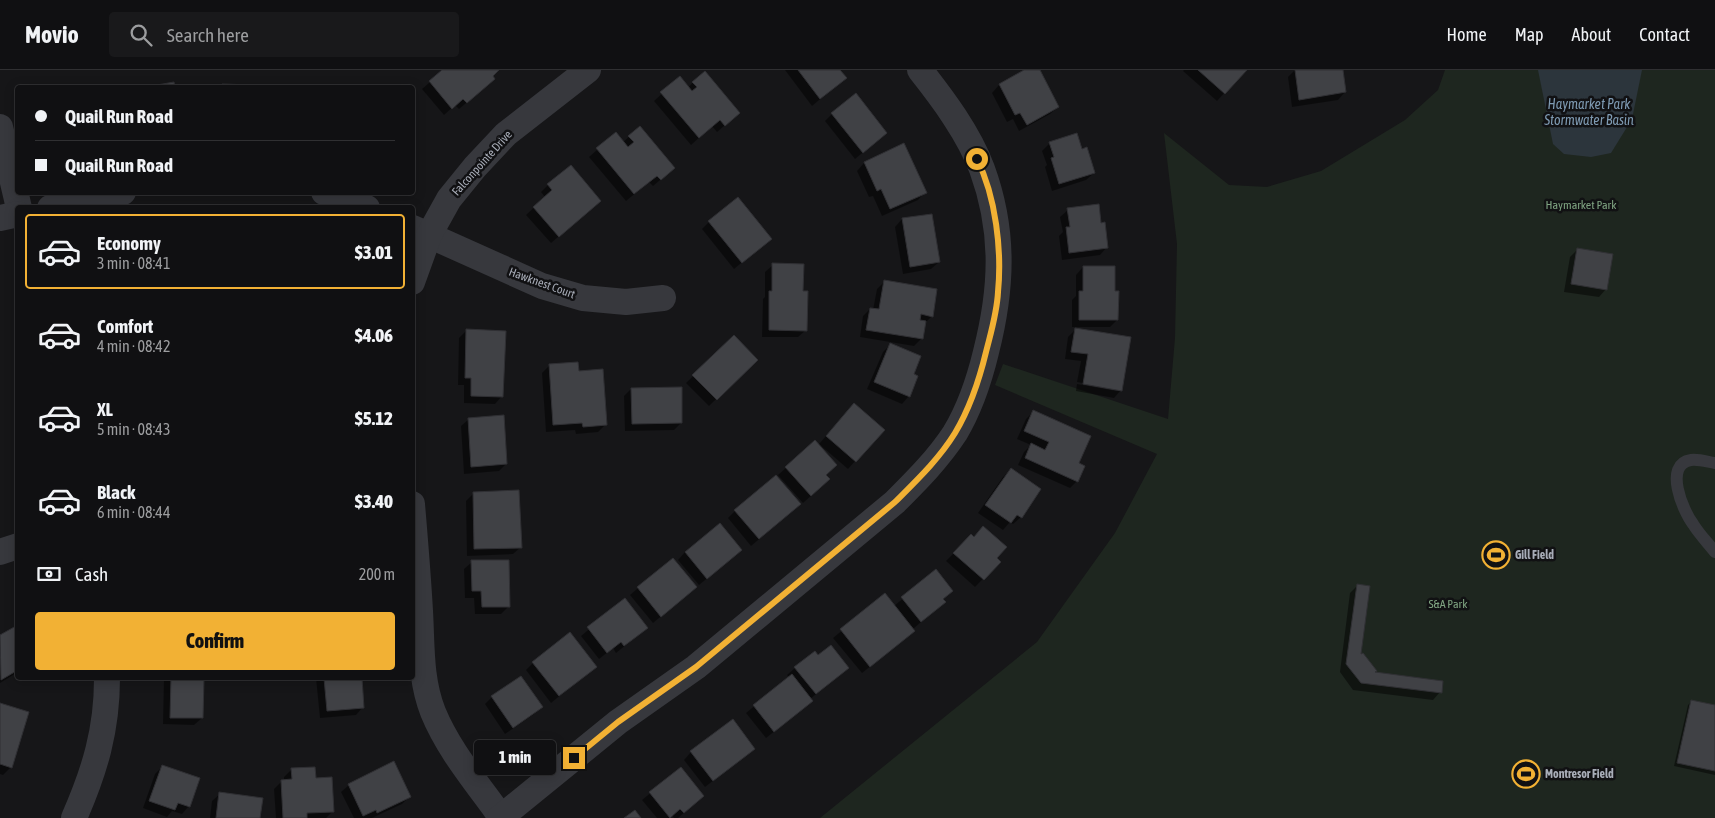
<!DOCTYPE html>
<meta charset="utf-8">
<style>
:root{--surface:#101012;--page:#19191b;--text:#f1f3f6;--muted:#9c9d9f;--line:#303032;--accent:#f2b134}
body{margin:0;font-family:"Asap Condensed",sans-serif;background:var(--page);color:var(--text);height:100vh;display:flex;flex-direction:column;font-size:19px;white-space:nowrap}
*{box-sizing:border-box;margin:0}
p{font-size:16px;color:var(--muted)}
.icon{flex:none;width:28px;height:28px;fill:none;stroke:currentColor;stroke-width:2;stroke-linecap:round;stroke-linejoin:round}
.map{position:relative;flex:1;overflow:hidden}
.drawer{position:absolute;left:15px;top:135px;width:400px;height:475px;display:flex;flex-direction:column;background:var(--surface);border-radius:5px;box-shadow:0 2px 12px #0003,0 0 0 1px var(--line)}
.drawer>*{flex:none}
.banner{position:absolute;left:15px;top:15px;width:400px;height:110px;border-radius:5px;box-shadow:0 2px 12px #0003,0 0 0 1px var(--line);display:grid;align-content:center;height:110px;padding:0 20px;background:var(--surface)}
.end{position:absolute;width:22px;height:22px;margin:-11px;border:6px solid #f2b134;background:#111;box-shadow:0 0 0 2px #111}
.from{border-radius:50%}
.bubble{position:absolute;height:35px;border-radius:5px;background:var(--surface);box-shadow:0 2px 12px #0003,0 0 0 1px var(--line);font-size:16px;font-weight:800;line-height:35px;text-align:center}
.banner b{display:flex;align-items:center;gap:18px;height:48px;font-size:19px}
.banner b+b{border-top:1px solid var(--line)}
.banner i{width:12px;height:12px;background:var(--text)}
ul{padding:9px 0 0;list-style:none}
li{display:flex;align-items:center;gap:15px;height:75px;margin:0 10px 8px;padding:0 10px;border:2px solid transparent;border-radius:5px}
li div{flex:1}
li b{display:block;font-size:19px}
li em{font-style:normal;font-weight:800}
li.current{border-color:var(--accent)}
li>.icon{width:45px;height:45px;stroke-width:1.5}
.pay{display:flex;align-items:center;gap:12px;height:55px;padding:0 20px;font-size:19px}
.pay p{margin-inline-start:auto}
.action{display:flex;gap:10px;margin-top:auto;padding:10px 20px}
.action a{flex:1;height:58px;border-radius:5px;background:var(--accent);color:#111;font-size:20px;font-weight:800;line-height:58px;text-align:center}
header{display:flex;align-items:center;gap:30px;box-sizing:border-box;height:70px;padding:0 25px;background:var(--surface);border-bottom:1px solid var(--line)}
header strong{font-size:24px}
nav{display:flex;gap:28px;margin-inline-start:auto;font-size:18px}
.search{width:350px;height:45px;background:var(--page);display:flex;align-items:center;gap:12px;box-sizing:border-box;padding:0 18px;border-radius:5px;color:var(--muted);font-size:19px}
.map>svg:first-child{display:block}
</style>
<header>
<strong>Movio</strong>
<div class="search"><svg class="icon" aria-label="search" viewBox="0 0 24 24"><circle cx="10" cy="10" r="6"/><path d="M15 15l6 6"/></svg>Search here</div>
<nav><a>Home</a><a>Map</a><a>About</a><a>Contact</a></nav>
</header>
<div class="map">
<svg width="1715" height="748" viewBox="0 0 1715 748">
<rect width="100%" height="100%" fill="#161618"/>
<path fill="#1e261f" d="M 1445,0 L 1715,0 L 1715,748 L 820,748 L 1037,572 L 1115,463 L 1157,384 L 995,315 L 1003,294 L 1168,349 L 1175,268 L 1177,174 L 1164,63 L 1229,115 L 1267,117 L 1321,101 L 1405,50 L 1438,20 Z"/>
<path fill="#2c353c" d="M 1538,0 L 1642,0 L 1632,49 L 1611,83 L 1591,87 L 1564,84 L 1553,74 Z"/>
<g fill="#0007">
<path d="M 444,0 L 498,0 L 491,6 L 486,16 L 459,39 L 455,35 L 444,45 L 422,19 Z"/>
<path d="M 785,0 L 838,0 L 845,8 L 812,36 Z"/>
<path d="M 1027,0 L 1038,0 L 1058,37 L 1050,44 L 1019,61 L 1013,49 L 1007,52 L 992,23 L 999,15 Z"/>
<path d="M 1184,0 L 1245,0 L 1217,31 L 1183,1 Z"/>
<path d="M 1295,0 L 1342,0 L 1345,22 L 1338,30 L 1292,37 L 1288,7 Z"/>
<path d="M 679,8 L 688,18 L 693,12 L 731,50 L 717,62 L 712,56 L 691,75 L 654,31 Z"/>
<path d="M 412,43 L 416,44 L 412,53 Z"/>
<path d="M 832,44 L 878,70 L 855,89 L 825,51 Z"/>
<path d="M 639,58 L 666,105 L 653,116 L 649,112 L 626,131 L 589,87 L 615,64 L 622,73 Z"/>
<path d="M 1050,73 L 1081,80 L 1094,103 L 1086,110 L 1052,121 L 1045,97 L 1047,95 L 1042,81 Z"/>
<path d="M 903,75 L 925,122 L 918,130 L 882,146 L 873,126 L 869,127 L 857,101 L 864,93 Z"/>
<path d="M 548,115 L 592,138 L 551,173 L 526,145 L 545,127 L 541,122 Z"/>
<path d="M 1068,140 L 1100,154 L 1107,177 L 1100,185 L 1062,190 L 1059,166 L 1063,162 L 1060,147 Z"/>
<path d="M 902,149 L 939,192 L 931,199 L 903,204 L 895,157 Z"/>
<path d="M 709,152 L 770,169 L 734,199 L 702,159 Z"/>
<path d="M 1577,180 L 1606,219 L 1599,227 L 1564,222 L 1570,187 Z"/>
<path d="M 773,195 L 802,222 L 806,260 L 798,267 L 762,267 L 763,229 L 765,227 L 765,202 Z"/>
<path d="M 1083,197 L 1114,223 L 1117,250 L 1110,257 L 1072,257 L 1072,230 L 1076,226 L 1076,205 Z"/>
<path d="M 884,212 L 932,246 L 925,253 L 922,268 L 914,276 L 860,267 L 863,246 L 870,239 L 873,240 L 877,219 Z"/>
<path d="M 1076,259 L 1121,320 L 1114,328 L 1076,321 L 1077,314 L 1117,321 L 1117,319 L 1077,312 L 1081,291 L 1065,289 L 1068,267 Z"/>
<path d="M 467,260 L 502,326 L 495,334 L 464,333 L 464,315 L 458,315 L 459,268 Z"/>
<path d="M 734,267 L 756,290 L 709,336 L 686,313 Z"/>
<path d="M 890,275 L 912,305 L 909,326 L 902,334 L 867,319 L 883,282 Z"/>
<path d="M 550,295 L 578,302 L 605,355 L 598,362 L 576,364 L 575,360 L 546,362 L 542,303 Z"/>
<path d="M 631,319 L 681,353 L 674,360 L 625,361 L 624,326 Z"/>
<path d="M 847,342 L 883,360 L 848,399 L 819,374 Z"/>
<path d="M 1033,342 L 1077,411 L 1070,418 L 1018,395 L 1024,382 L 1031,375 L 1017,369 L 1026,349 Z"/>
<path d="M 469,349 L 506,394 L 499,401 L 464,404 L 461,356 Z"/>
<path d="M 815,372 L 825,405 L 821,417 L 803,433 L 778,405 Z"/>
<path d="M 1011,400 L 1021,447 L 1013,454 L 1010,452 L 1003,460 L 978,443 L 1003,407 Z"/>
<path d="M 474,423 L 521,477 L 513,484 L 467,486 L 466,431 Z"/>
<path d="M 735,441 L 792,441 L 751,476 L 728,448 Z"/>
<path d="M 971,466 L 999,492 L 975,517 L 946,491 Z"/>
<path d="M 685,482 L 733,487 L 699,515 L 678,490 Z"/>
<path d="M 672,489 L 688,524 L 653,553 L 630,525 Z"/>
<path d="M 472,492 L 509,536 L 501,544 L 475,544 L 474,528 L 465,528 L 464,499 Z"/>
<path d="M 936,501 L 942,530 L 944,532 L 913,559 L 906,568 L 862,603 L 833,568 L 885,525 L 894,536 Z"/>
<path d="M 1357,516 L 1360,587 L 1373,603 L 1440,622 L 1433,630 L 1353,620 L 1340,602 L 1350,523 Z"/>
<path d="M 625,529 L 647,558 L 616,583 L 613,578 L 599,589 L 581,566 Z"/>
<path d="M 15,558 L 18,562 L 18,602 L 0,613 L 0,567 Z"/>
<path d="M 814,583 L 840,605 L 810,629 L 812,631 L 804,638 L 766,668 L 746,643 L 789,607 L 787,605 L 795,598 Z"/>
<path d="M 533,593 L 596,596 L 551,633 L 526,600 Z"/>
<path d="M 164,608 L 203,608 L 202,648 L 194,655 L 163,654 Z"/>
<path d="M 316,608 L 355,608 L 363,637 L 356,645 L 320,648 Z"/>
<path d="M 492,627 L 542,637 L 534,644 L 505,664 L 485,634 Z"/>
<path d="M 1692,631 L 1715,637 L 1715,705 L 1674,696 L 1688,635 Z"/>
<path d="M 0,635 L 11,697 L 3,705 L 0,704 Z"/>
<path d="M 754,679 L 705,717 L 684,690 L 691,682 Z"/>
<path d="M 163,696 L 189,736 L 182,744 L 172,741 L 167,747 L 143,738 L 155,704 Z"/>
<path d="M 680,699 L 703,726 L 678,748 L 674,748 L 672,745 L 669,748 L 657,748 L 642,730 Z"/>
<path d="M 291,700 L 315,709 L 333,741 L 326,748 L 276,748 L 274,719 L 281,712 L 284,711 L 284,707 Z"/>
<path d="M 349,715 L 410,726 L 402,734 L 372,748 L 354,748 L 341,722 Z"/>
<path d="M 220,724 L 259,748 L 210,748 L 212,731 Z"/>
</g>
<g fill="#404145" stroke="#303034">
<path d="M 442,0 L 499,0 L 493,6 L 495,9 L 467,33 L 463,29 L 452,39 L 429,11 Z"/>
<path d="M 798,0 L 840,0 L 847,8 L 820,29 Z"/>
<path d="M 1024,0 L 1040,0 L 1059,37 L 1027,55 L 1020,43 L 1015,45 L 999,14 Z"/>
<path d="M 1198,0 L 1247,0 L 1225,24 Z"/>
<path d="M 1295,0 L 1343,0 L 1346,22 L 1299,30 Z"/>
<path d="M 705,1 L 740,43 L 725,56 L 720,50 L 699,68 L 660,22 L 680,6 L 692,21 L 697,17 L 692,12 Z"/>
<path d="M 174,12 L 175,18 L 140,18 Z"/>
<path d="M 222,14 L 252,15 L 252,18 L 222,18 Z"/>
<path d="M 856,23 L 887,63 L 863,83 L 831,43 Z"/>
<path d="M 640,56 L 675,98 L 661,110 L 657,106 L 634,124 L 596,78 L 616,62 L 628,77 L 634,72 L 628,66 Z"/>
<path d="M 1077,63 L 1082,79 L 1087,77 L 1095,103 L 1059,114 L 1051,88 L 1054,87 L 1049,72 Z"/>
<path d="M 904,73 L 927,123 L 890,139 L 881,119 L 877,121 L 864,92 Z"/>
<path d="M 571,95 L 601,131 L 559,167 L 533,137 L 552,120 L 547,114 Z"/>
<path d="M 738,127 L 772,169 L 742,193 L 708,151 Z"/>
<path d="M 1099,134 L 1101,153 L 1105,152 L 1108,178 L 1069,183 L 1066,157 L 1070,157 L 1067,138 Z"/>
<path d="M 932,144 L 940,192 L 910,197 L 902,148 Z"/>
<path d="M 1577,178 L 1613,184 L 1607,220 L 1571,214 Z"/>
<path d="M 772,193 L 804,194 L 803,221 L 808,221 L 807,261 L 769,260 L 769,221 L 772,221 Z"/>
<path d="M 1083,196 L 1115,196 L 1115,221 L 1119,221 L 1118,250 L 1079,250 L 1079,221 L 1083,221 Z"/>
<path d="M 884,210 L 937,219 L 933,247 L 921,244 L 920,250 L 926,251 L 923,269 L 866,260 L 870,238 L 879,239 Z"/>
<path d="M 1075,258 L 1131,267 L 1122,321 L 1083,314 L 1088,284 L 1071,282 Z"/>
<path d="M 466,259 L 506,261 L 503,327 L 471,326 L 471,308 L 465,308 Z"/>
<path d="M 734,265 L 758,290 L 717,330 L 692,305 Z"/>
<path d="M 890,273 L 921,286 L 914,304 L 918,306 L 910,327 L 874,312 Z"/>
<path d="M 578,292 L 579,301 L 603,299 L 607,355 L 583,357 L 582,353 L 553,355 L 549,294 Z"/>
<path d="M 682,317 L 682,353 L 632,354 L 631,318 Z"/>
<path d="M 854,333 L 885,360 L 856,392 L 826,366 Z"/>
<path d="M 1033,340 L 1091,366 L 1079,393 L 1085,396 L 1078,412 L 1025,388 L 1031,373 L 1045,380 L 1049,372 L 1024,361 Z"/>
<path d="M 504,345 L 507,394 L 471,397 L 468,348 Z"/>
<path d="M 815,370 L 837,395 L 826,405 L 830,409 L 811,426 L 785,397 Z"/>
<path d="M 1011,398 L 1041,419 L 1022,448 L 1017,445 L 1011,453 L 985,435 Z"/>
<path d="M 776,405 L 801,434 L 759,469 L 734,440 Z"/>
<path d="M 519,420 L 522,478 L 474,479 L 473,422 Z"/>
<path d="M 720,453 L 742,480 L 707,509 L 685,482 Z"/>
<path d="M 983,456 L 1007,477 L 997,488 L 1001,492 L 984,510 L 953,483 L 971,464 L 974,467 Z"/>
<path d="M 673,488 L 697,517 L 661,547 L 637,517 Z"/>
<path d="M 471,490 L 509,490 L 510,537 L 482,537 L 481,521 L 472,521 Z"/>
<path d="M 936,499 L 953,521 L 943,529 L 946,532 L 921,552 L 901,527 Z"/>
<path d="M 1357,514 L 1370,516 L 1361,584 L 1363,583 L 1377,601 L 1375,602 L 1443,611 L 1442,623 L 1361,613 L 1346,594 Z"/>
<path d="M 885,523 L 915,561 L 870,597 L 840,559 Z"/>
<path d="M 625,528 L 648,558 L 624,576 L 621,572 L 607,583 L 587,557 Z"/>
<path d="M 16,556 L 18,559 L 18,600 L 1,610 L 0,565 Z"/>
<path d="M 570,562 L 597,597 L 559,626 L 532,592 Z"/>
<path d="M 831,575 L 849,598 L 816,624 L 794,597 L 815,581 L 818,585 Z"/>
<path d="M 792,604 L 813,631 L 774,662 L 753,635 Z"/>
<path d="M 521,606 L 543,637 L 513,658 L 491,626 Z"/>
<path d="M 171,608 L 204,608 L 203,648 L 170,648 Z"/>
<path d="M 324,608 L 362,608 L 364,638 L 327,641 Z"/>
<path d="M 1691,630 L 1715,635 L 1715,701 L 1677,693 Z"/>
<path d="M 0,633 L 29,642 L 12,698 L 0,694 Z"/>
<path d="M 733,649 L 755,679 L 713,711 L 690,681 Z"/>
<path d="M 394,691 L 411,727 L 377,743 L 376,740 L 363,746 L 348,714 Z"/>
<path d="M 162,695 L 200,708 L 190,737 L 178,733 L 175,740 L 149,731 Z"/>
<path d="M 315,697 L 316,708 L 332,707 L 334,742 L 307,743 L 307,748 L 283,748 L 281,710 L 292,709 L 291,698 Z"/>
<path d="M 681,697 L 704,726 L 684,743 L 680,739 L 670,748 L 649,722 Z"/>
<path d="M 219,722 L 263,728 L 260,748 L 216,748 Z"/>
<path d="M 635,740 L 641,748 L 624,748 Z"/>
</g>
<g fill="none" stroke-linecap="round" stroke-linejoin="round">
<path stroke="#37383d" stroke-width="12" d="M 1715,393 C 1708,392 1699,389 1691,390 C 1663,394 1683,441 1693,454 C 1699,464 1708,473 1715,482"/>
<g stroke="#37383d" stroke-width="26">
<path d="M 0,57 L 19,138"/>
<path d="M 324,122 L 367,138"/>
<path d="M 50,138 L 123,122"/>
<path d="M 0,148 L 18,144"/>
<path d="M 413,158 L 542,216 L 583,228 L 626,232 L 663,228"/>
<path d="M 412,212 L 429,165 L 449,129 L 475,97 L 506,64 L 588,0"/>
<path d="M 412,434 C 415,470 418,505 420,541 C 422,575 420,609 433,642 C 449,681 477,713 501,747"/>
<path d="M 0,482 L 18,476"/>
<path d="M 74,748 C 95,700 107,660 107,608"/>
<path d="M 500,748 L 618,652 L 696,597 L 895,432 C 917,410 938,389 955,363 C 970,338 979,311 986,282 C 1002,219 1005,162 982,99 C 969,64 943,29 920,0"/>
</g>
</g>
<g fill="none" stroke-linecap="round" stroke-linejoin="round">
<path stroke="#f2b134" stroke-width="6" d="M 574,688 L 618,652 L 696,597 L 895,432 C 917,410 939,389 955,363 C 970,338 979,311 986,282 C 991,262 997,243 998,222 C 1002,181 996,127 977,89"/>
</g>
<defs>
<g id="stadium-ring" transform="scale(1.4375)"><circle r="9.5" fill="#111113" stroke="#f2b134" stroke-width="1.5"/><path d="M0-5a6.5 5 0 1 0 0 10a6.5 5 0 1 0 0-10ZM-3.5-1.8h7v3.6h-7Z" fill="#f2b134"/></g>
</defs>
<g fill-rule="evenodd">
<use href="#stadium-ring" x="1496" y="485"/>
<use href="#stadium-ring" x="1526" y="704"/>
</g>
<g text-anchor="middle" dominant-baseline="central" stroke-width="5" stroke-linejoin="round" paint-order="stroke">
<g font-size="12" fill="#a8adb8" stroke="#111113">
<text transform="translate(482 93) rotate(-48)">Falconpointe Drive</text>
<text transform="translate(542 213) rotate(20)">Hawknest Court</text>
</g>
<g font-size="12" fill="#7fa381" stroke="#111113">
<text x="1581" y="135">Haymarket Park</text>
<text x="1448" y="534">S&amp;A Park</text>
</g>
<g font-size="12" font-weight="bold" fill="#a8adb8" stroke="#111113" text-anchor="start">
<text x="1515" y="485">Gill Field</text>
<text x="1545" y="704">Montresor Field</text>
</g>
<g font-size="14" font-style="italic" fill="#7f9bb3" stroke="#111113">
<text x="1589" y="34">Haymarket Park<tspan x="1589" dy="16">Stormwater Basin</tspan></text>
</g>
</g>
</svg>
<i class="end from" style="left:977px;top:89px"></i>
<i class="end" style="left:574px;top:688px"></i>
<div class="bubble" style="left:474px;top:670px;width:82px">1 min</div>
<div class="banner">
<b><i class="from"></i>Quail Run Road</b>
<b><i></i>Quail Run Road</b>
</div>
<section class="drawer">
<ul>
<li class="current"><svg class="icon" aria-label="car" viewBox="0 0 24 24"><path d="M5 17H2v-5l4-1 3-4h7l3 4 3 1v5h-3M9 17h6M6 11h13"/><circle cx="7" cy="17" r="2"/><circle cx="17" cy="17" r="2"/></svg><div><b>Economy</b><p>3 min · 08:41</p></div><em>$3.01</em></li>
<li><svg class="icon" aria-label="car" viewBox="0 0 24 24"><path d="M5 17H2v-5l4-1 3-4h7l3 4 3 1v5h-3M9 17h6M6 11h13"/><circle cx="7" cy="17" r="2"/><circle cx="17" cy="17" r="2"/></svg><div><b>Comfort</b><p>4 min · 08:42</p></div><em>$4.06</em></li>
<li><svg class="icon" aria-label="car" viewBox="0 0 24 24"><path d="M5 17H2v-5l4-1 3-4h7l3 4 3 1v5h-3M9 17h6M6 11h13"/><circle cx="7" cy="17" r="2"/><circle cx="17" cy="17" r="2"/></svg><div><b>XL</b><p>5 min · 08:43</p></div><em>$5.12</em></li>
<li><svg class="icon" aria-label="car" viewBox="0 0 24 24"><path d="M5 17H2v-5l4-1 3-4h7l3 4 3 1v5h-3M9 17h6M6 11h13"/><circle cx="7" cy="17" r="2"/><circle cx="17" cy="17" r="2"/></svg><div><b>Black</b><p>6 min · 08:44</p></div><em>$3.40</em></li>
</ul>
<div class="pay"><svg class="icon" aria-label="cash" viewBox="0 0 24 24"><path d="M3 7h18v10H3z"/><circle cx="12" cy="12" r="2"/></svg>Cash<p>200 m</p></div>
<div class="action"><a>Confirm</a></div>
</section>
</div>
